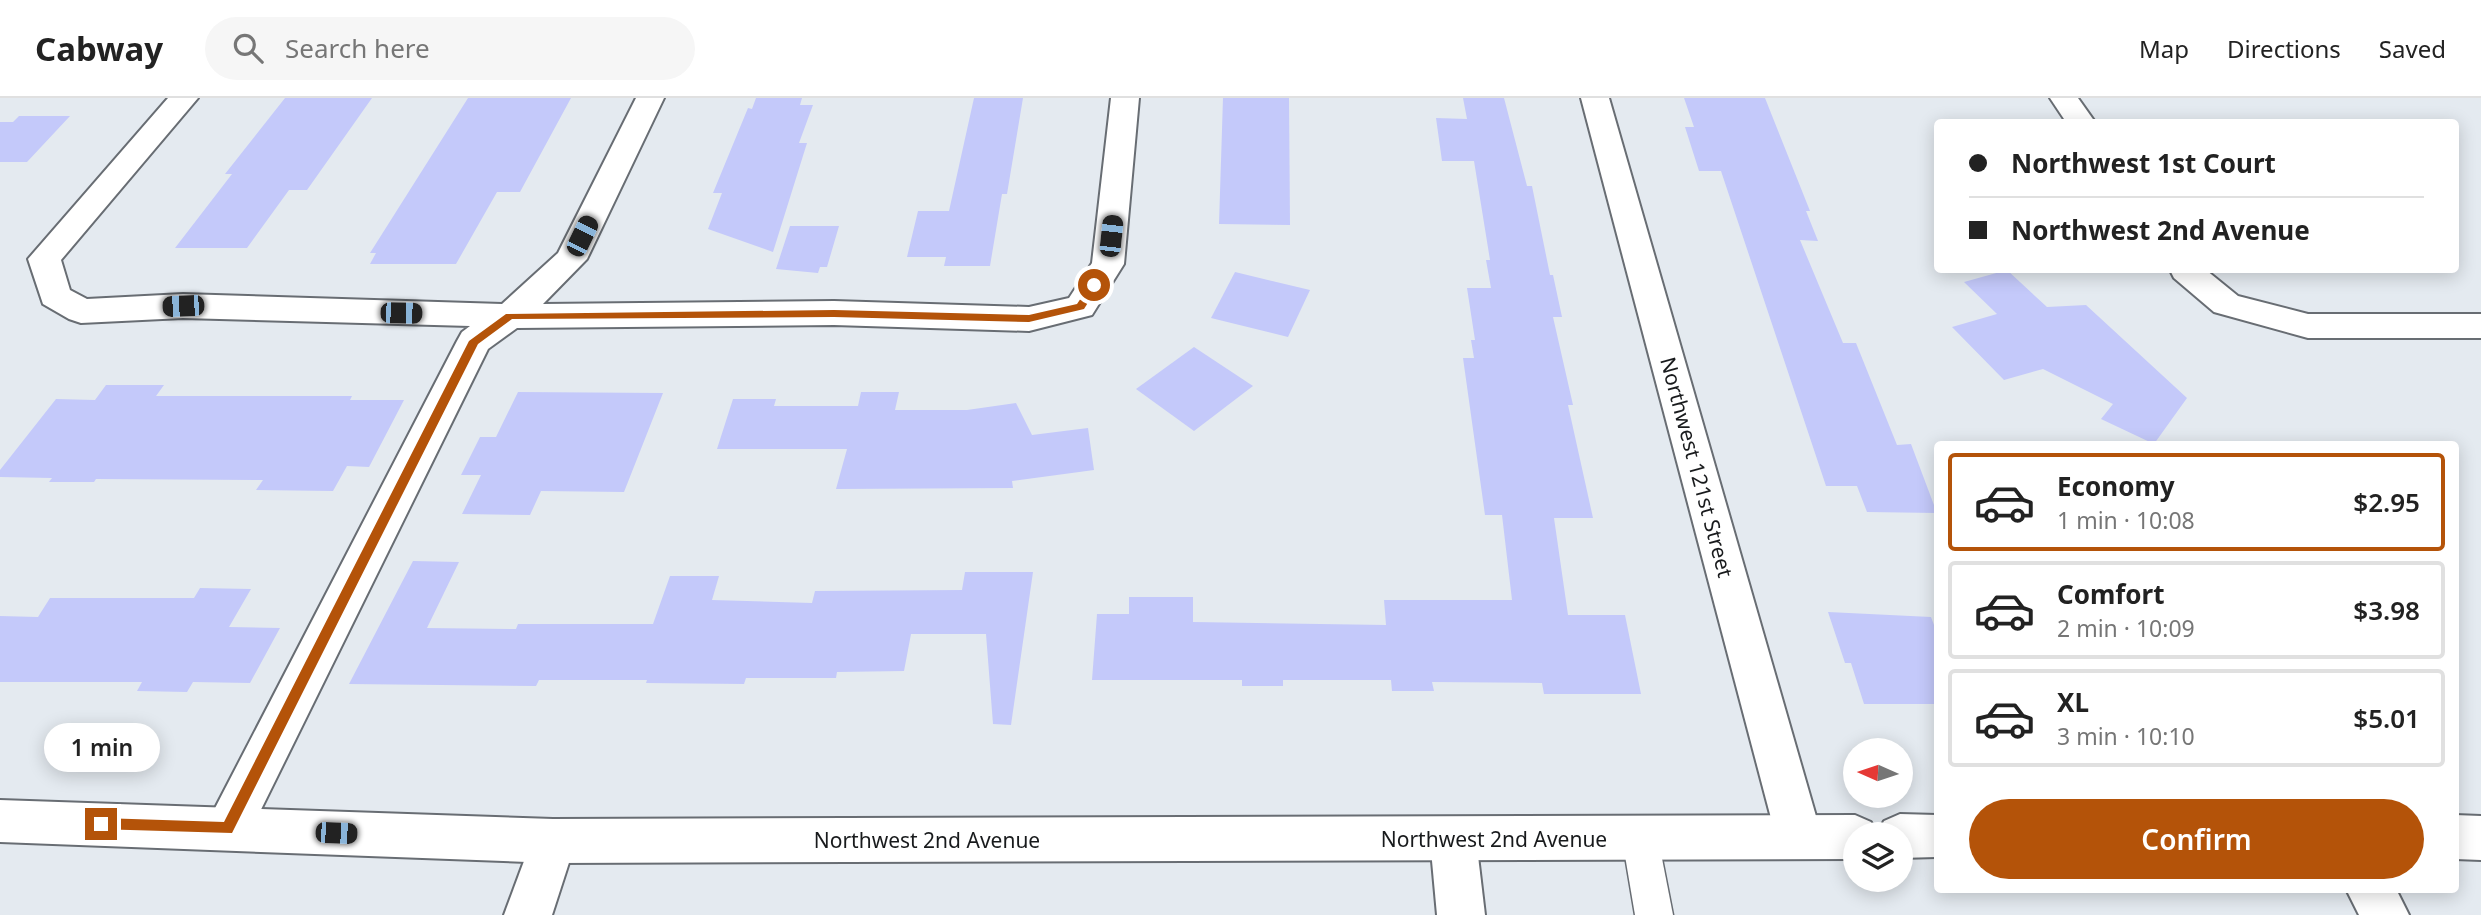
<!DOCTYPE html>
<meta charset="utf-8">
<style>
:root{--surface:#fff;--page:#f6f6f6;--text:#222;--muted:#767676;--line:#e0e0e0;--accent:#b45309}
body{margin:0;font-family:"Noto Sans",sans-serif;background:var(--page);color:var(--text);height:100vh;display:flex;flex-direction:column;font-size:26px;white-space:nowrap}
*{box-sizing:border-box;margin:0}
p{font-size:23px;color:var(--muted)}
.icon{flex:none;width:38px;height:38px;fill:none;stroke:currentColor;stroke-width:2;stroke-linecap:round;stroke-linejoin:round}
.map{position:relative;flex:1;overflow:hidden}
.side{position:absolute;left:1934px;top:343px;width:525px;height:452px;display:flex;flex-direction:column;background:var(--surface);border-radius:7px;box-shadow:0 4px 18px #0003}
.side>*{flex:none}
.hud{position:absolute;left:1934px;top:21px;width:525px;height:154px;border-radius:7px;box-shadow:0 4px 18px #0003;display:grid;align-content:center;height:154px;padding:0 35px;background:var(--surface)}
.needle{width:46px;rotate:273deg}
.buttons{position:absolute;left:1843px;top:640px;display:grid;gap:14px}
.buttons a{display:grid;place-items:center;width:70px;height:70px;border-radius:50%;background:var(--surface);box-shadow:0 4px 18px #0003;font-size:35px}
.end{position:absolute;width:32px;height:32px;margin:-16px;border:9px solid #b45309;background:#fff;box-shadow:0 0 0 4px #fff}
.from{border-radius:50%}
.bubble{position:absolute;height:49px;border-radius:24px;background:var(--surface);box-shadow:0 4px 18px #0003;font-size:23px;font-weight:600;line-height:49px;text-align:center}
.car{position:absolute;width:21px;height:42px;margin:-21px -10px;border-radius:9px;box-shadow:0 0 5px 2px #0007;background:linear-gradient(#222 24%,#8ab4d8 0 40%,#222 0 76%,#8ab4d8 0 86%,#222 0)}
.hud b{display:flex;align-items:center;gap:24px;height:66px;font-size:26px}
.hud b+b{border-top:2px solid var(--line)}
.hud i{width:18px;height:18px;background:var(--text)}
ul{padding:12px 0 0;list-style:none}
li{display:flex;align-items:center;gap:21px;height:98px;margin:0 14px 10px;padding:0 21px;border:4px solid var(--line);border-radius:7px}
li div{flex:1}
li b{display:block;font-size:26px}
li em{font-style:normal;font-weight:600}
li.active{border-color:var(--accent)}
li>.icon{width:63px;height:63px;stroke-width:1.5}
.cta{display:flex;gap:14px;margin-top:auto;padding:14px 35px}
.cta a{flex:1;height:80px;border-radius:42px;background:var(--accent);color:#fff;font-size:28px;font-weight:600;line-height:80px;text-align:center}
header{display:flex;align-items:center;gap:42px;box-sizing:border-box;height:98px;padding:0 35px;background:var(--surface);border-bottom:2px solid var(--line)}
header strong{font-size:33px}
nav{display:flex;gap:38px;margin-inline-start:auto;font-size:24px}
.search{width:490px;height:63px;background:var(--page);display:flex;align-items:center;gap:18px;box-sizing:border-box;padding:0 24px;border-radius:38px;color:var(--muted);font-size:26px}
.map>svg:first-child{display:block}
</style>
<header>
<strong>Cabway</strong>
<div class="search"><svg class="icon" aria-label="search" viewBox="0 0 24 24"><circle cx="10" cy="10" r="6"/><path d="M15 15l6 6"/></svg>Search here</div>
<nav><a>Map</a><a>Directions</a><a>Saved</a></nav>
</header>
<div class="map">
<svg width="2481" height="817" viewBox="0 0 2481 817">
<rect width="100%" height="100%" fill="#e4eaf0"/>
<g fill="#c4c9fa">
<path d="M 285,0 L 372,0 L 307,92 L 289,92 L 247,150 L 175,150 L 232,76 L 225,76 Z"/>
<path d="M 468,0 L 571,0 L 520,94 L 497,94 L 456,166 L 370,166 L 376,155 L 370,155 Z"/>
<path d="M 756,0 L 802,0 L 800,7 L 813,7 L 799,45 L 807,45 L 773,154 L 708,131 L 722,95 L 713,95 L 748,10 L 752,11 Z"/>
<path d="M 974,0 L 1023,0 L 1007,96 L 1002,96 L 990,168 L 944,168 L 946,159 L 907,159 L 918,113 L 949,113 Z"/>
<path d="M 1223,0 L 1289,0 L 1290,127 L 1219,126 Z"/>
<path d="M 1463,0 L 1504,0 L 1527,88 L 1532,88 L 1550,177 L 1553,177 L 1562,219 L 1553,219 L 1573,307 L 1568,307 L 1593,420 L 1554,420 L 1568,517 L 1625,517 L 1641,596 L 1544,596 L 1542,585 L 1432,584 L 1434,593 L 1392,593 L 1391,582 L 1283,582 L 1283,588 L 1242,588 L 1242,582 L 1092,582 L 1097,516 L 1129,516 L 1129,499 L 1193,499 L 1193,524 L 1386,527 L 1384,502 L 1512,502 L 1502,417 L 1485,417 L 1463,260 L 1474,260 L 1471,242 L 1475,242 L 1467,190 L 1491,190 L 1486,162 L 1490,162 L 1474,63 L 1442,63 L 1436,20 L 1467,21 Z"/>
<path d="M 1684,0 L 1765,0 L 1810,113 L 1806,113 L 1818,143 L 1800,142 L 1843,245 L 1856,245 L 1897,347 L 1911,346 L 1937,415 L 1867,414 L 1857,388 L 1826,388 L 1721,73 L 1699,73 L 1685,29 L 1694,29 Z"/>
<path d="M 19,18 L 70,18 L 27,64 L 0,64 L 0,24 L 13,24 Z"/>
<path d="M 790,128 L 839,128 L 827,169 L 820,169 L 818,175 L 776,171 Z"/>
<path d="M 2007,172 L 2047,209 L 2086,207 L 2187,300 L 2154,346 L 2101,321 L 2113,306 L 2043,271 L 2004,282 L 1952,229 L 1997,216 L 1964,184 Z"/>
<path d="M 1235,174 L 1310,192 L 1288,239 L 1211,220 Z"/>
<path d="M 1194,249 L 1253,288 L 1194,333 L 1136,291 Z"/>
<path d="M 106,287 L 164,287 L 156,298 L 352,298 L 350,302 L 404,302 L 369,369 L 347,368 L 333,393 L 256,392 L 263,382 L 96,381 L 94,384 L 49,384 L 52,380 L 0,379 L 0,372 L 56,301 L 95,302 Z"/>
<path d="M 518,294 L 663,295 L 624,394 L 541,393 L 530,417 L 462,416 L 481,377 L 461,377 L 480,339 L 496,339 Z"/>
<path d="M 861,294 L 899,294 L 895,312 L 967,312 L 1016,305 L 1032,337 L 1088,330 L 1094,372 L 1012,383 L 1013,390 L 836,391 L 847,351 L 717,351 L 733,301 L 776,301 L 774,308 L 858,308 Z"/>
<path d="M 413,463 L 459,464 L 427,530 L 516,531 L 518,526 L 653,526 L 670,478 L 719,478 L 712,502 L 812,505 L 815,493 L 962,492 L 965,474 L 1033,474 L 1011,627 L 993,626 L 986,536 L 911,536 L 904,573 L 837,574 L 836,580 L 746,580 L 744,586 L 646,585 L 647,582 L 539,582 L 536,588 L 349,586 Z"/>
<path d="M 200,490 L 251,491 L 229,529 L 280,530 L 250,585 L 193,584 L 187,594 L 137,593 L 142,584 L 0,584 L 0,518 L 38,519 L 50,500 L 194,500 Z"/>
<path d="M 1828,514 L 1931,519 L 1937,535 L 1937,606 L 1864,606 L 1851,565 L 1845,565 Z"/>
</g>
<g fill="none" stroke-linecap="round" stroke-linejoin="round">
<g stroke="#686d73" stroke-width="3">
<path id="lane" d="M 1640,723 L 1653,728 L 1658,740 L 1673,817 L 1635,817 L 1622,740 L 1627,728 Z"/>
</g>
<g stroke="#686d73" stroke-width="4">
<g id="street">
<path d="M 168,0 L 198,0 L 61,162 L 70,192 L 87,201 L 183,196 L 502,206 L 558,155 L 636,0 L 664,0 L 587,161 L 543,206 L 834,203 L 1029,209 L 1069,200 L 1092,165 L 1111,0 L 1139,0 L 1124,166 L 1092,217 L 1029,233 L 834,227 L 517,230 L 488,251 L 244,746 L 228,752 L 212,746 L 205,731 L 212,716 L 457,243 L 462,234 L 470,228 L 183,220 L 81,225 L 69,221 L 43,206 L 28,161 Z"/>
<path d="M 1581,0 L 1609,0 L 1822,739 L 1815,754 L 1799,761 L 1783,754 L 1776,739 Z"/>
<path d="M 2050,0 L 2078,0 L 2095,24 L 2066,24 Z"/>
<path d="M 2170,172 L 2206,172 L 2238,198 L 2308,216 L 2481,216 L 2481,240 L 2308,240 L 2214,214 L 2174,180 Z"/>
<path d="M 1453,719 L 1469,726 L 1476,741 L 1485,817 L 1437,817 L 1430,741 L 1437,726 Z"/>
<path d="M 553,721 L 569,728 L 576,743 L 552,817 L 504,817 L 537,728 Z"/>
<path d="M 2346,791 L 2396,791 L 2409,817 L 2359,817 Z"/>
</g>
</g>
<g stroke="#686d73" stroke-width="4">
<g id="secondary">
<path d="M 0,702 L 553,721 L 1855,717 L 1871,724 L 1877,737 L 1855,737 L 1855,761 L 553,765 L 0,744 Z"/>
<path d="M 1900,716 L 1937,717 L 1937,759 L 1900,760 L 1900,737 L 1877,737 L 1884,723 Z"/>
<path d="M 2455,717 L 2481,718 L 2481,762 L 2455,761 Z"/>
</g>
</g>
<use href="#lane" fill="#fff" fill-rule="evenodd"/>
<use href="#street" fill="#fff" fill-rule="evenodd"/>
<use href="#secondary" fill="#fff" fill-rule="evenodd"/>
</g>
<path fill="#b45309" d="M 1091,185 L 1099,187 L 1084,211 L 1029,224 L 834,219 L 512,221 L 478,246 L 232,735 L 96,731 L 96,722 L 101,720 L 224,724 L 469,243 L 506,216 L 834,212 L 1029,217 L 1077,206 Z"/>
<g text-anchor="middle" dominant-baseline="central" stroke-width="5" stroke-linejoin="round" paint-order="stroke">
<g font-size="21" fill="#181a1c" stroke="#fff">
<text transform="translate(1697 369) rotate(75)">Northwest 121st Street</text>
<text x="1494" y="741">Northwest 2nd Avenue</text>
<text x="927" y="742">Northwest 2nd Avenue</text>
</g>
</g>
</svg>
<div class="buttons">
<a><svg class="needle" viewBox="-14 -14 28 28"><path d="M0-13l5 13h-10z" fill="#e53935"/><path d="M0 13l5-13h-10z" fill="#767676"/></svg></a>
<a><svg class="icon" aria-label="layers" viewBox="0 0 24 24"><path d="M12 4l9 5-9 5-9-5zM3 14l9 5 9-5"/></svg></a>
</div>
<i class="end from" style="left:1094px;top:187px"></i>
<i class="end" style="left:101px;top:726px"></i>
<div class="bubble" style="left:44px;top:625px;width:116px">1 min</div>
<i class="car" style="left:582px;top:138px;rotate:26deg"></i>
<i class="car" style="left:1111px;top:138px;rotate:6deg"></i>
<i class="car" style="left:183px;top:208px;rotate:268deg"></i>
<i class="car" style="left:401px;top:215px;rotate:91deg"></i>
<i class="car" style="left:336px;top:735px;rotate:92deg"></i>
<div class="hud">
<b><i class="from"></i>Northwest 1st Court</b>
<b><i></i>Northwest 2nd Avenue</b>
</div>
<section class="side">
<ul>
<li class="active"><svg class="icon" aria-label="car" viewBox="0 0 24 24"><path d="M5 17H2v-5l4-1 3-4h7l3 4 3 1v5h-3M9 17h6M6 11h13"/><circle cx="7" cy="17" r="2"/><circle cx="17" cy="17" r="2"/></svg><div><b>Economy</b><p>1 min · 10:08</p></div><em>$2.95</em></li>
<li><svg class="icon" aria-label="car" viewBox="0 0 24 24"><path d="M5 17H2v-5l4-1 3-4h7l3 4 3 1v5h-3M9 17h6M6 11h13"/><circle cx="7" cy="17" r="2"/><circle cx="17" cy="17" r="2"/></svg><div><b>Comfort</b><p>2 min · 10:09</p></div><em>$3.98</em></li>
<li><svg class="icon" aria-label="car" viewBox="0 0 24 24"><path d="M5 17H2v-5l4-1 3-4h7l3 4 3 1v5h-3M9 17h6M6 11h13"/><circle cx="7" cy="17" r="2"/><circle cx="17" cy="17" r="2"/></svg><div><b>XL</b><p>3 min · 10:10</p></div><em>$5.01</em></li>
</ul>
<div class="cta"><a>Confirm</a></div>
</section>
</div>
